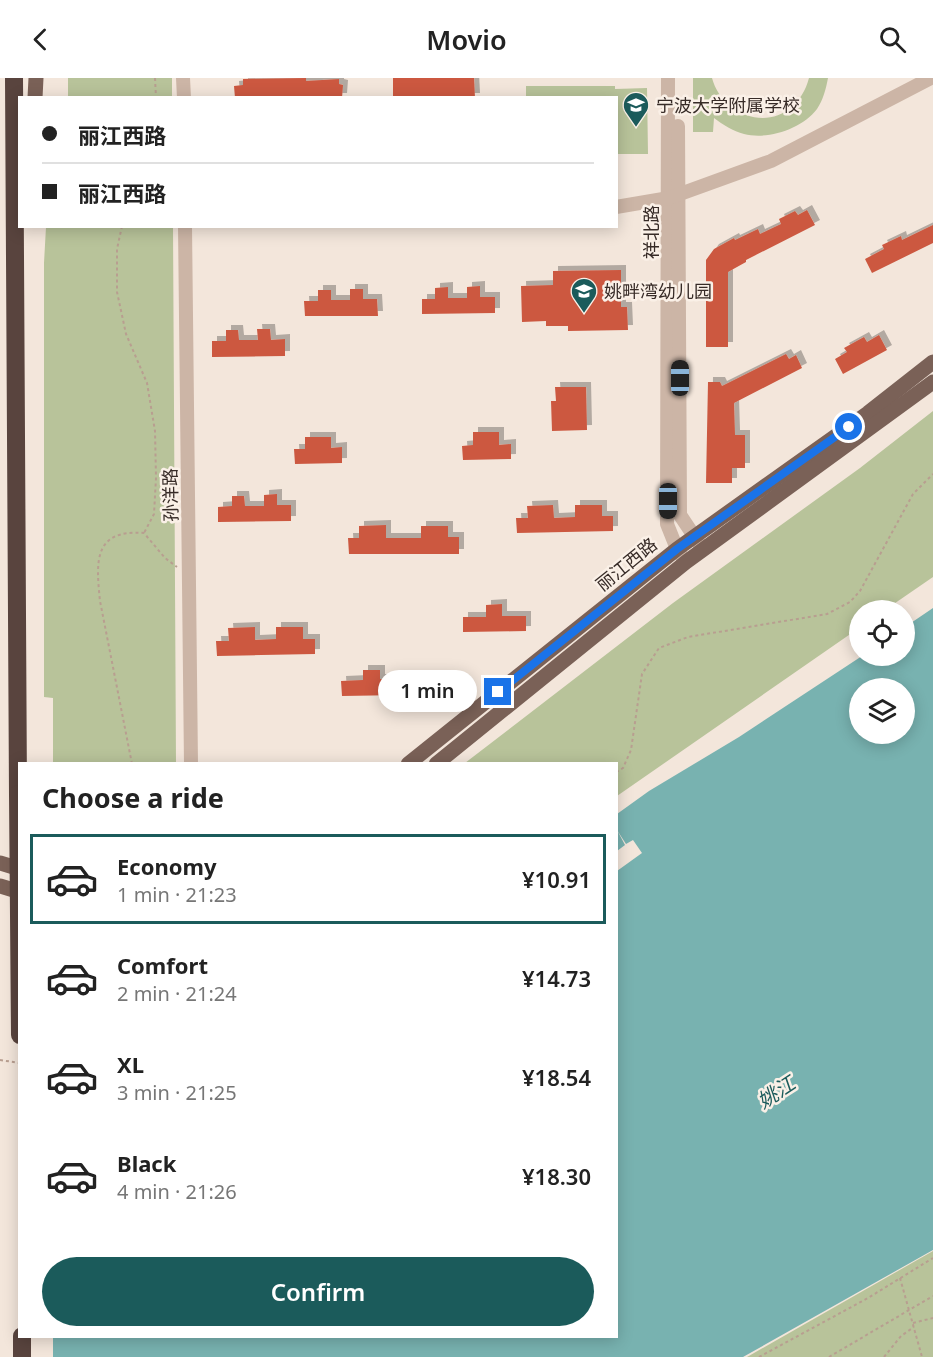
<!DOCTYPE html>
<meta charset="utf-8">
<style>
:root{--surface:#fff;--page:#f6f6f6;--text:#222;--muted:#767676;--line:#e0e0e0;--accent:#1b5b5b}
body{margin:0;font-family:"Noto Sans","Noto Sans SC",sans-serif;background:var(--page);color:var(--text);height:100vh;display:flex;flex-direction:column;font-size:22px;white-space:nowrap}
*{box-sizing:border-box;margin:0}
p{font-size:20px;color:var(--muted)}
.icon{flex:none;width:33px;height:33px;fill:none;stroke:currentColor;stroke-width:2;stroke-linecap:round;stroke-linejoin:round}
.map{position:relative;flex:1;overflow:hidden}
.sheet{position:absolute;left:18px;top:684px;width:600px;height:576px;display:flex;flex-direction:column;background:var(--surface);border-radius:0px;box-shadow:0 3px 15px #0003}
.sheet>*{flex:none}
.guide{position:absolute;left:18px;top:18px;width:600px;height:132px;border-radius:0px;box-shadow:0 3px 15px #0003;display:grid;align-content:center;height:132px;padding:0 24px;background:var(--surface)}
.controls{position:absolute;left:849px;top:522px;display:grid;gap:12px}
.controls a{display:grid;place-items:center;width:66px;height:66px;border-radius:50%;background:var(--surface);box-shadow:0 3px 15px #0003;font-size:30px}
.end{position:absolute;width:27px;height:27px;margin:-14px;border:8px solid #1a73e8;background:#fff;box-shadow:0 0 0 3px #fff}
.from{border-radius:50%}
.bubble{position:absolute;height:42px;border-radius:21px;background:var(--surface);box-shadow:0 3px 15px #0003;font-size:20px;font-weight:600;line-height:42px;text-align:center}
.car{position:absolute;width:18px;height:36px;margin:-18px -9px;border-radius:8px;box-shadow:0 0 4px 2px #0007;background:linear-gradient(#222 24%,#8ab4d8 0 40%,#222 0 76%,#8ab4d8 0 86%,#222 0)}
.guide b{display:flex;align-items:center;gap:21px;height:57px;font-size:22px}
.guide b+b{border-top:2px solid var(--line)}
.guide i{width:15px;height:15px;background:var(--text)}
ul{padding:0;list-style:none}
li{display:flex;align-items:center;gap:18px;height:90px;margin:0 12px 9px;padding:0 12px;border:3px solid transparent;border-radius:0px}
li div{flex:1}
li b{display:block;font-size:22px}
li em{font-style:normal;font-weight:600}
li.active{border-color:var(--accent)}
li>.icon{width:54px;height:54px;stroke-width:1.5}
h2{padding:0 24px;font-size:27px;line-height:72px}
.button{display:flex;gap:12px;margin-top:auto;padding:12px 24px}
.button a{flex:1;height:69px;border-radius:36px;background:var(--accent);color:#fff;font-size:24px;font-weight:600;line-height:69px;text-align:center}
header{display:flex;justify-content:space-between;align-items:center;height:78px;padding:0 24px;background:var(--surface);font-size:27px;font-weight:600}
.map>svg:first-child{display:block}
</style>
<header><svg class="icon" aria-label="back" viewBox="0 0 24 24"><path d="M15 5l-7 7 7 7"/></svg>Movio<svg class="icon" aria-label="search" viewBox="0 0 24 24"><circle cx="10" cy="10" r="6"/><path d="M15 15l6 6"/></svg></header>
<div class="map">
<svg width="933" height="1279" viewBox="0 0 933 1279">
<defs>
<filter id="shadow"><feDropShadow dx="5" dy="-5" stdDeviation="0" flood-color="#0004"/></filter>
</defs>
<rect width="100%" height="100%" fill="#f3e6db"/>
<g fill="#b8c39a">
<rect x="68" y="0" width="104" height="19"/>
<path d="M 693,0 L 712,0 C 715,11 721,20 729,27 C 761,53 799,38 809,0 L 828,0 C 826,11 823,22 817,31 C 802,51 768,62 744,56 C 733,53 723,47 714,40 L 713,54 L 693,54 Z"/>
<path d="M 526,8 L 615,8 L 615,11 L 647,10 L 648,76 L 617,76 L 616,20 L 526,19 Z"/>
<path d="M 46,149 L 173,149 L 176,685 L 53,685 L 53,620 L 44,619 L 44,185 Z"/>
<path d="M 933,333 L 933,499 L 885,532 L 860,532 L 859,550 L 617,718 L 616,686 L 465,685 L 673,525 L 860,390 Z"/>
<path d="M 933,1173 L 933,1279 L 747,1279 Z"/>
</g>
<path fill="#78b2b0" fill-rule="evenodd" d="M 933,530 L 933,1172 L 743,1279 L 0,1279 L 20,1258 L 616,1258 L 617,736 L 649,713 L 739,659 L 862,578 L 904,578 L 905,549 ZM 860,610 L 904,610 L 904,656 L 860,656 Z"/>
<g fill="#f3e6db">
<path d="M 617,752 L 626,766 L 633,762 L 642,775 L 617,793 L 617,773 L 625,767 Z"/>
<path d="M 0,1025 L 20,1030 L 20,1258 L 53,1259 L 53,1279 L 0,1279 Z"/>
</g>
<g fill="#cc5840" filter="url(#shadow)">
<path d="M 306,0 L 306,3 L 339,1 L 339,6 L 343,7 L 342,20 L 235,20 L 234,8 L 243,7 L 243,1 Z"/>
<path d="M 393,0 L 474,0 L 475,20 L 393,20 Z"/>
<path d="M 807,132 L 815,147 L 746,182 L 746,184 L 728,194 L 728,269 L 706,269 L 706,182 L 714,171 L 734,160 L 735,162 L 758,151 L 760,156 L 781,146 L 779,141 L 795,133 L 798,137 Z"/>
<path d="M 933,147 L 933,165 L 872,195 L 865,181 L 884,171 L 882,167 L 901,158 L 902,162 Z"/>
<path d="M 621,192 L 621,229 L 627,229 L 628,252 L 568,253 L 568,248 L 546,248 L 546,243 L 522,244 L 521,208 L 553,207 L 553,193 Z"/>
<path d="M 480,208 L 480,219 L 495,219 L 495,235 L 422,236 L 422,221 L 435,221 L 435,210 L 448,209 L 448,220 L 467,220 L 467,209 Z"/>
<path d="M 350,211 L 363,211 L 363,221 L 377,221 L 378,238 L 305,238 L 304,223 L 318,223 L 318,212 L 331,212 L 331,222 L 350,222 Z"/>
<path d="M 257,251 L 270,251 L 271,262 L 285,261 L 285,278 L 212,279 L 212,263 L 226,263 L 226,252 L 238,252 L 239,262 L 258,262 Z"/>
<path d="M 879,257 L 887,272 L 843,296 L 835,281 L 847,274 L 844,270 L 864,259 L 867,264 Z"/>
<path d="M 786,276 L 789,281 L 796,277 L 802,290 L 734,325 L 735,357 L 745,357 L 745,390 L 732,390 L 732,405 L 706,405 L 708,304 L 720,304 L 722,308 Z"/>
<path d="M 555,309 L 586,309 L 587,352 L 552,353 L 551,323 L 556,323 Z"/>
<path d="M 473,354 L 499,354 L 499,367 L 511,366 L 511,381 L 463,382 L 462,368 L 473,367 Z"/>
<path d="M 305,359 L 331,359 L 331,370 L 342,369 L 342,385 L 295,386 L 294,371 L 305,371 Z"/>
<path d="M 277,416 L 277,427 L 291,427 L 291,443 L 218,444 L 218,429 L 232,428 L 232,418 L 244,418 L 245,428 L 264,428 L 264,417 Z"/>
<path d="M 553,427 L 554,440 L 575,439 L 575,427 L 602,427 L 602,438 L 613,438 L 613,453 L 517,455 L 516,440 L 528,440 L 527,428 Z"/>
<path d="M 386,447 L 386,460 L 421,460 L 421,448 L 448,448 L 448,459 L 459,459 L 459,476 L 349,476 L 348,460 L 359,460 L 359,448 Z"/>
<path d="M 502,526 L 502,538 L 526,538 L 526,553 L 463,554 L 463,539 L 486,539 L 486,527 Z"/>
<path d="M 255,549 L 255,562 L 276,561 L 276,549 L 303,549 L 303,561 L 315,561 L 315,576 L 217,578 L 216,563 L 229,563 L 228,550 Z"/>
<path d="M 363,592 L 380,592 L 380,601 L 403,601 L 403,617 L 342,618 L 341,603 L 363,602 Z"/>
</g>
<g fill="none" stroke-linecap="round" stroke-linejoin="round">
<g stroke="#b89e90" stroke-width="2" stroke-dasharray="3 3" stroke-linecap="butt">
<path d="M 155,0 L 156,20"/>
<path d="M 122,148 L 117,171 L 117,214 L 126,256 L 147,305 L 155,353 L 156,400 L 154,436 L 144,455"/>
<path d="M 132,686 L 100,523 C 96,484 93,451 144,455 L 165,480 L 177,489"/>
<path d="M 616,694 L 623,690 L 631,672 L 642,596 L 659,570 L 688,559 L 827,536 L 850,524 L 860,513 L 913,416 L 933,396"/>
<path d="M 0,982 L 20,985"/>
<path d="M 900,1200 L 922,1279"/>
<path d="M 913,1245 L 933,1240"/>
<path d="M 759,1279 L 868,1220 L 933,1180"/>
<path d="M 829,1279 L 933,1218"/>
<path d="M 884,1279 L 901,1258 L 914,1249"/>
</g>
<g stroke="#ccb5a6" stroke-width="14">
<path d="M 183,0 L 184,20"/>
<path d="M 668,0 L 667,446 L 677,471 L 683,480"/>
<path d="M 678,48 L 680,437 L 700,467"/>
<path d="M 616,129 L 669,120 L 771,83 L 931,0"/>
<path d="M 185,148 L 191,686"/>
</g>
<g stroke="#7a6157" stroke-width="15">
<path d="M 35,20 L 36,0"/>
<path d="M 408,686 L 677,471 L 868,335 L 933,284"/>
<path d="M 436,686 L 686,484 L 933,304"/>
<path d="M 0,785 L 20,791"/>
<path d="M 0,808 L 20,814"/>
</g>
<g stroke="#59443e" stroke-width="18">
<path d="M 14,0 L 18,716"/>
<path d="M 22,1258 L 22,1279"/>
</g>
<path stroke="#59443e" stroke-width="18" d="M 18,716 L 20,957"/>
</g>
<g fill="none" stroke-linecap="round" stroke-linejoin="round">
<path stroke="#1a73e8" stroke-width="8" d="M 498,614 L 677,471 L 849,349"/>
</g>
<defs>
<g id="school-pin" transform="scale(1.35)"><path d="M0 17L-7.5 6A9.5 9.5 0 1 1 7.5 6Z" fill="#1b5b5b" stroke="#faf0e7"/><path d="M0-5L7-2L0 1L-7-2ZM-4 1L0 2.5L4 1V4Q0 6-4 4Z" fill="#fff"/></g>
</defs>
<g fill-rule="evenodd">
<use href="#school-pin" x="636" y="27"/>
<use href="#school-pin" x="584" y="213"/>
</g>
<g text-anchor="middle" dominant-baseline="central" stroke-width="5" stroke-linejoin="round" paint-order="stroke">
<g font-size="18" fill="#372b27" stroke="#faf0e7" text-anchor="start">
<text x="656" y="27">宁波大学附属学校</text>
<text x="604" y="213">姚畔湾幼儿园</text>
</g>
<g font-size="18" fill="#372b27" stroke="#faf0e7">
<text transform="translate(651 154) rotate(-90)">祥北路</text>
<text transform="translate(170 417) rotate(-91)">孙洋路</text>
<text transform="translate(626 486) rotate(-39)">丽江西路</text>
</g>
<g font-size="20" font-style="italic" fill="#1b5b5b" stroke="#faf0e7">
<text transform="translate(776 1014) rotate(-33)">姚江</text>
</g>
</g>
</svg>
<div class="controls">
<a><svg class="icon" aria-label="locate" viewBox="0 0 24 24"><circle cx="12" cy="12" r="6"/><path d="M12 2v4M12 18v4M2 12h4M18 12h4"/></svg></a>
<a><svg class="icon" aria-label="layers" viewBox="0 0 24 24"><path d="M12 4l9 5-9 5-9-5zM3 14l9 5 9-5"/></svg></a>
</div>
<i class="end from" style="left:849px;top:349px"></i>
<i class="end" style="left:498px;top:614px"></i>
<div class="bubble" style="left:378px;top:592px;width:99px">1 min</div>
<i class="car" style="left:680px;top:300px;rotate:0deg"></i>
<i class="car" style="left:668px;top:423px;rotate:180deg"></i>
<div class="guide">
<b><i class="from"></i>丽江西路</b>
<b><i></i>丽江西路</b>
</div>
<section class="sheet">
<h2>Choose a ride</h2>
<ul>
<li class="active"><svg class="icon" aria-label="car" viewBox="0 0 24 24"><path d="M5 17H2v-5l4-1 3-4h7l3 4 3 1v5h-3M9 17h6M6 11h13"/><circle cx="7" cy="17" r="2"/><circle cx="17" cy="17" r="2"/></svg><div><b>Economy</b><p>1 min · 21:23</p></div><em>¥10.91</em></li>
<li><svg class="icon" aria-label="car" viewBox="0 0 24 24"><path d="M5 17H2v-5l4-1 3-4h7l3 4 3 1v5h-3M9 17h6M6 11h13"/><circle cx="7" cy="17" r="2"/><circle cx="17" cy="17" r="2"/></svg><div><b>Comfort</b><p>2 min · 21:24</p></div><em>¥14.73</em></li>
<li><svg class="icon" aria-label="car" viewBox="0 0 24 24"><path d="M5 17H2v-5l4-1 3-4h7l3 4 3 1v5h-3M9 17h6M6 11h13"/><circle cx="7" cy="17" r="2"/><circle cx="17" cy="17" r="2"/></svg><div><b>XL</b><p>3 min · 21:25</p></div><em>¥18.54</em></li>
<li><svg class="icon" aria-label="car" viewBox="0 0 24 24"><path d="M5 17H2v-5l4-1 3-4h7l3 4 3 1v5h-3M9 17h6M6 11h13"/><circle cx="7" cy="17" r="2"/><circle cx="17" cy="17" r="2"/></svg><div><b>Black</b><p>4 min · 21:26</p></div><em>¥18.30</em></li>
</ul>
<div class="button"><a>Confirm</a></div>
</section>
</div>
